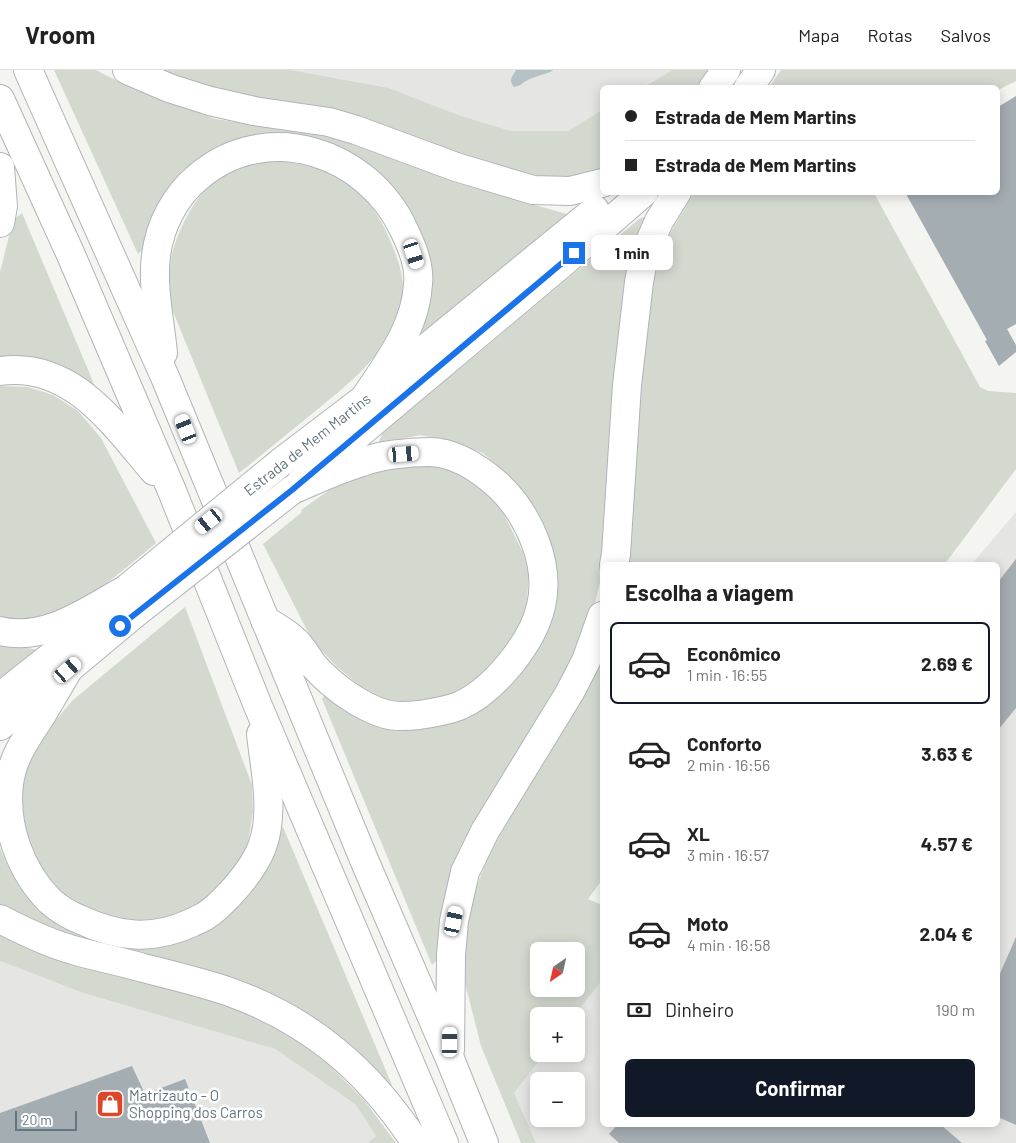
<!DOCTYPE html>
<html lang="pt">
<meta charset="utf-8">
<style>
:root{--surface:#fff;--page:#f6f6f6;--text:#222;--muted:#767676;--line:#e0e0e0;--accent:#111827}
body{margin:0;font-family:Barlow,sans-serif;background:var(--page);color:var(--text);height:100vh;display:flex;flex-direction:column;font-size:19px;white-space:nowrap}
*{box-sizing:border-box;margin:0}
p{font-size:16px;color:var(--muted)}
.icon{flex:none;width:28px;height:28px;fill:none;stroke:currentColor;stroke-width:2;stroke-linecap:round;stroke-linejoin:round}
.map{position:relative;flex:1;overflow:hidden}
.side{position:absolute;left:600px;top:492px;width:400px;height:565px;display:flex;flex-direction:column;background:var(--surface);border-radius:8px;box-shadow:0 2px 12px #0003}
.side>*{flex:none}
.guide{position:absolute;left:600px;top:15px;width:400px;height:110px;border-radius:8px;box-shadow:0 2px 12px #0003;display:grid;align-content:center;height:110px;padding:0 25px;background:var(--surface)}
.needle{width:32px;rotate:214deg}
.fabs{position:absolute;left:530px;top:872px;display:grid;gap:10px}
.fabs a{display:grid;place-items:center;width:55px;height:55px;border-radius:8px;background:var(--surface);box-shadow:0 2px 12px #0003;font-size:25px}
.scale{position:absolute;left:15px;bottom:12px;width:62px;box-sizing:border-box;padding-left:5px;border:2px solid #647681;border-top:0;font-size:14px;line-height:18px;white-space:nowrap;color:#647681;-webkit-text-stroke:4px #fff;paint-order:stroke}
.end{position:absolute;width:22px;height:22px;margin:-11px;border:6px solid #1a73e8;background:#fff;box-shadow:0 0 0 2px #fff}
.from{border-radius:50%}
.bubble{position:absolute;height:35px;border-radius:8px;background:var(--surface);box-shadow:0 2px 12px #0003;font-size:16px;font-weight:700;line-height:35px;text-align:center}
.car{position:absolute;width:15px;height:30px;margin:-15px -8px;border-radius:6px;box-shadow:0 0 4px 1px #0007;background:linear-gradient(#fff 24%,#345 0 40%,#fff 0 76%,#345 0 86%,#fff 0)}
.guide b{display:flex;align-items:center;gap:18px;height:48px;font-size:19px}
.guide b+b{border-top:1px solid var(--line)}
.guide i{width:12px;height:12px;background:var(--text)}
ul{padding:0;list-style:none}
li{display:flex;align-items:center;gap:15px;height:82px;margin:0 10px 8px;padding:0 15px;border:2px solid transparent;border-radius:8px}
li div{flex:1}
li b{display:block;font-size:19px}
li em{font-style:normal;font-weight:700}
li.selected{border-color:var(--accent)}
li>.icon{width:45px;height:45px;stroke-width:1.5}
h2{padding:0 25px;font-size:22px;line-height:60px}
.pay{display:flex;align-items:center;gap:12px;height:55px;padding:0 25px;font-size:19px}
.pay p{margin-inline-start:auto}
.action{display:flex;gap:10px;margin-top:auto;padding:10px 25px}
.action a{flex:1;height:58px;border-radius:8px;background:var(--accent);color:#fff;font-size:20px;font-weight:700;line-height:58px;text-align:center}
header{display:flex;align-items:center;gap:30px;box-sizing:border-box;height:70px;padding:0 25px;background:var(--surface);border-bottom:1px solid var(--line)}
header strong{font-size:24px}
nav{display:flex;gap:28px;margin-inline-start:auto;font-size:18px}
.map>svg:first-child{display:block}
</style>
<header>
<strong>Vroom</strong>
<nav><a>Mapa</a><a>Rotas</a><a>Salvos</a></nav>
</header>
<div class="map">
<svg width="1016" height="1073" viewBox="0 0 1016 1073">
<rect width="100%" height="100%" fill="#f4f4f0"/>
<g fill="#e5e6e4" fill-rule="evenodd">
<path d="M 291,0 L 672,0 L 642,17 L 602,18 L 602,40 L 568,61 L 512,61 L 461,46 L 389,18 Z"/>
<path d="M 1016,442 L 1016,1073 L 528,1073 L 508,1028 L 539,984 L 576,984 L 576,946 L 563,946 L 602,895 L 602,1055 L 998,1055 L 998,495 L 971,495 ZM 539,1011 L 576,1011 L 576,1049 L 539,1049 Z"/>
<path d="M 0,891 L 83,923 L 275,979 L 355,1034 L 376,1066 L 368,1073 L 0,1073 Z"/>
</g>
<g fill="#d4d9d0" fill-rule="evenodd">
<path d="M 54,0 L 96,0 L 133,19 L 216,49 L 332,67 L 457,113 L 567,144 L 568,150 L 420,271 L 430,223 L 356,87 L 339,78 L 285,65 L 264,65 L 237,70 L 212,80 L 182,101 L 161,129 L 144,178 L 138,184 Z"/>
<path d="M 156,0 L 291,0 L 389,18 L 461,46 L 512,61 L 568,61 L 602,40 L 602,101 L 554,113 L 236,27 Z"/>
<path d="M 672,0 L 709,0 L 696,17 L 642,18 Z"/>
<path d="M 781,0 L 1016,0 L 1016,11 L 998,20 L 998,18 L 769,17 Z"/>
<path d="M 278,90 C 304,94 343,102 361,123 C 371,134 379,148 386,161 C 396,184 407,208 402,234 C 391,284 344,317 307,348 C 284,366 262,385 239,403 L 172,239 C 171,223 168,206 171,189 C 176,162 198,119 222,105 C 239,95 259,91 278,90 Z"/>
<path d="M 694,123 L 874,123 L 980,317 L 988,321 L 1016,323 L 1016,399 L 944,495 L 627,495 L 644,279 L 651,217 L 669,165 Z"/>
<path d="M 22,143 L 97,321 C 92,316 86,310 79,306 C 60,294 23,284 0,287 L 0,202 L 13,150 Z"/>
<path d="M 651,144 L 609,433 L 600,513 L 592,545 L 574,589 L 452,800 L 444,832 L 438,889 L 432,895 L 322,629 L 325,625 L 364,652 L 379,657 L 402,659 L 504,620 L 526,597 L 541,572 L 552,550 L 556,533 L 557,513 L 548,466 L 530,437 L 502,400 L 483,383 L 442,369 L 420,365 L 378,374 L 382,364 L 391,356 L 639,149 Z"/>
<path d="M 0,316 L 28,317 L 53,325 L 78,341 L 101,368 L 156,473 C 113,508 61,559 0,550 Z"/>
<path d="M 423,395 L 452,398 L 478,413 L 501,438 L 523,483 L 529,503 L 527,530 L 520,558 L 499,587 L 479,607 L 460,622 L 417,635 L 393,633 L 360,616 L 336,596 L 312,570 L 263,474 L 302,442 L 301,440 L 335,416 L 370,402 Z"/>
<path d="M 185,537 L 252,715 L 253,742 L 248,772 L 235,799 L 222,816 L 199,834 L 170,849 L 137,852 L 112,850 L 73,833 L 53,814 L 29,781 L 18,726 L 25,702 L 48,659 L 73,630 Z"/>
<path d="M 0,574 L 40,580 L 0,613 Z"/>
<path d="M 602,585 L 602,810 L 588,829 L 602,835 L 602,910 L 574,946 L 539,946 L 539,984 L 544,984 L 514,1023 L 536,1073 L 521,1073 L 481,976 L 465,913 L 465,886 L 469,843 L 475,820 L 491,780 L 589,617 ZM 539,881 L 576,881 L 576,919 L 539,919 Z"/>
<path d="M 283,757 L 392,1015 L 387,1019 L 359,988 L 61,863 L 0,836 L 0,778 L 6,792 L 19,816 L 40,840 L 59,856 L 94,870 L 127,877 L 163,877 L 191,869 L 222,850 L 270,783 Z"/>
<path d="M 0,863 L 48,885 L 232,937 L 272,955 L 303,974 L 328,994 L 364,1030 L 396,1073 L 368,1073 L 376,1066 L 355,1034 L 275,979 L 83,923 L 0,891 Z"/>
</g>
<path fill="#b4c1c5" d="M 516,0 L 554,0 C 545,5 534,6 526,11 C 521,14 520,16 514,17 C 508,10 512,7 516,0 Z"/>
<g fill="#a4adb2">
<path d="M 1016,26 L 1016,254 L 1007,259 L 1016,275 L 1016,282 L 999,296 L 985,271 L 987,270 L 905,122 L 998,122 L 998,37 Z"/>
<path d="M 1016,489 L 1016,638 L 998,660 L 998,512 Z"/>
<path d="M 1016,867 L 1016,1055 L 998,1047 L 998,908 Z"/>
<path d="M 132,996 L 145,1024 L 185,1009 L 210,1073 L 0,1073 L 0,1043 Z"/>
<path d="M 617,1055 L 941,1055 L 962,1073 L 619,1073 L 609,1064 Z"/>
</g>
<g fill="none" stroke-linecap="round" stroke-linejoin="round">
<g stroke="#b0b5b8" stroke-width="30">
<g id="primary">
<path d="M 713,18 L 726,0"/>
<path d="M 748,18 L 761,0"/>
<path d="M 280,393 L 364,329 L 595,140"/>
<path d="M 299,414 L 560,195 L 644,122"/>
<path d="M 0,627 L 68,573 L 109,535"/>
<path d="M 0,656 L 133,545"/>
</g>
</g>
<g stroke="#b0b4b7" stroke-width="30">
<g id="trunk">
<path d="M 28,0 L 165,307 L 365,792 L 450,989 L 484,1073"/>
<path d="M 127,0 L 169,18 L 210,31 L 254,41 L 329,52 L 356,60 L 456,97 L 533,120 L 570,121 L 602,113"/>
<path d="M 0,29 L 71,185 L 172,421 L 258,636 L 444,1073"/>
<path d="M 0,97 L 3,136 L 0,153"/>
<path d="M 163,283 C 160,251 152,217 156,185 C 160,155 175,126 198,107 C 267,48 368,82 404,160 C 412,177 420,195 418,214 C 416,258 387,294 364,329"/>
<path d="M 0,301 C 71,291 113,353 154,401"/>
<path d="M 614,495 L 616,484 L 627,315 L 639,212 L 644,185 L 659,151 L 677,122"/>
<path d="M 265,550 C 274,556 285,562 293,569 C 302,576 307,587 314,596 C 332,616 359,636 385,644 C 395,647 409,646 419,645 C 433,643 446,641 459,636 C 494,621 533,572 541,536 C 551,494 529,445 499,416 C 480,399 455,382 429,382 C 409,382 381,385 362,392 C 338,399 315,410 292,420"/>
<path d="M 0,561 C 46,572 87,541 125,520"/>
<path d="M 68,600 C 59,616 50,631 41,646 C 27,667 12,688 9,714 C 4,755 20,801 50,831 C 58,838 69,845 79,849 C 117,867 152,871 191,853 C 197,850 203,848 208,844 C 216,839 223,831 230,824 C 243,810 255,795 262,777 C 275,742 265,701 261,664"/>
<path d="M 0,849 C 23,861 48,873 73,880 C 96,887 120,891 143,898 C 171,905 200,912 227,921 C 310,950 368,1000 416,1073"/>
<path d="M 450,980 L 451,885 L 454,851 L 465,802 L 485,761 L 570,622 L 586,591 L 602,546"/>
</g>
</g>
<use href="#primary" stroke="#fff" stroke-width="28"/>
<use href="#trunk" stroke="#fff" stroke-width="28"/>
<g stroke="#b0b5b8" stroke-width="30" stroke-linecap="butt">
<g id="primary-bridge">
<path d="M 125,520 L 280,393"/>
<path d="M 133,545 L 292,420"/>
</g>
</g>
<use href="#primary-bridge" stroke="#fff" stroke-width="28"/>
</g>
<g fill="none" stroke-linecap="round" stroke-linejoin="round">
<path stroke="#1a73e8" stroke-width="6" d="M 120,556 L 292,420 L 574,183"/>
</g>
<defs>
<g id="shop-square" transform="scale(1.4375)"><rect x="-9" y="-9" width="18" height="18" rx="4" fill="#dd4628" stroke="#fff"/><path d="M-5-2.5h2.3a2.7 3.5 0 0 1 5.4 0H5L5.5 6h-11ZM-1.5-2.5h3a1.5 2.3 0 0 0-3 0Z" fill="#fff"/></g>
</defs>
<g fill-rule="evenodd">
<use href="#shop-square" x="110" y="1034"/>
</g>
<g text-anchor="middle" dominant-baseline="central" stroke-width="5" stroke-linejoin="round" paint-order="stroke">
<g font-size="15" fill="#647681" stroke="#fff">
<text transform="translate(307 374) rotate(-38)">Estrada de Mem Martins</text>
</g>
<g font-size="15" fill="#647681" stroke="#fff" text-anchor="start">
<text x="129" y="1025">Matrizauto - O<tspan x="129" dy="17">Shopping dos Carros</tspan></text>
</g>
</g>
</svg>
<div class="fabs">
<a><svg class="needle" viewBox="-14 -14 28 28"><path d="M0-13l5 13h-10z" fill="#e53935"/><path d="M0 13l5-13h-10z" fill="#767676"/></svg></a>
<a>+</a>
<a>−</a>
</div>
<div class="scale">20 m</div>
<i class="end from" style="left:120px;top:556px"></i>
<i class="end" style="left:574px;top:183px"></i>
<div class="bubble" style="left:591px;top:165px;width:82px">1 min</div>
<i class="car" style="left:414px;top:184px;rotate:162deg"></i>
<i class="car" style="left:186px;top:359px;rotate:338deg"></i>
<i class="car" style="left:404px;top:384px;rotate:86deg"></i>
<i class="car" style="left:209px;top:451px;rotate:231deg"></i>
<i class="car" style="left:68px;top:600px;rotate:49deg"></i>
<i class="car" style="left:454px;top:851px;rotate:12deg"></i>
<i class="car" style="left:450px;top:972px;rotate:1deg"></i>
<div class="guide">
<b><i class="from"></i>Estrada de Mem Martins</b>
<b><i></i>Estrada de Mem Martins</b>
</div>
<section class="side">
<h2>Escolha a viagem</h2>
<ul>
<li class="selected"><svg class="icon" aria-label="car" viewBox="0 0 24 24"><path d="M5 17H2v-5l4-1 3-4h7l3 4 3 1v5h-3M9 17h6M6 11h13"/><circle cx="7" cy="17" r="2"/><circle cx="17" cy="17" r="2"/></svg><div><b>Econômico</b><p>1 min · 16:55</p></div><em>2.69 €</em></li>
<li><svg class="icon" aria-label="car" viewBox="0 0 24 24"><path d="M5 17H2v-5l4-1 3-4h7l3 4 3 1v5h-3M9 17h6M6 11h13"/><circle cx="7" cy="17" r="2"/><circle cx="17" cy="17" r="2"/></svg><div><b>Conforto</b><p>2 min · 16:56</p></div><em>3.63 €</em></li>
<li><svg class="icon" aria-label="car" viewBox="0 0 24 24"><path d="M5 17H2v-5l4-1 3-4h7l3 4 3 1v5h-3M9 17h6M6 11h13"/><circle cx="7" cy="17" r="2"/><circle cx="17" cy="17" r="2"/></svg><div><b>XL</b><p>3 min · 16:57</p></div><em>4.57 €</em></li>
<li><svg class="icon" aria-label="car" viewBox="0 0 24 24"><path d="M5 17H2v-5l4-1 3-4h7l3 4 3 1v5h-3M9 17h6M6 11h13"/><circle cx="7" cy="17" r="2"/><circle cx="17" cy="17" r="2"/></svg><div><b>Moto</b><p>4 min · 16:58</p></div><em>2.04 €</em></li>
</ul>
<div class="pay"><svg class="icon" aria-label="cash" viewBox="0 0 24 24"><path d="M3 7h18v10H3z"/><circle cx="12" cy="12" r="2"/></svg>Dinheiro<p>190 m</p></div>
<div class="action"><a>Confirmar</a></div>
</section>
</div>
